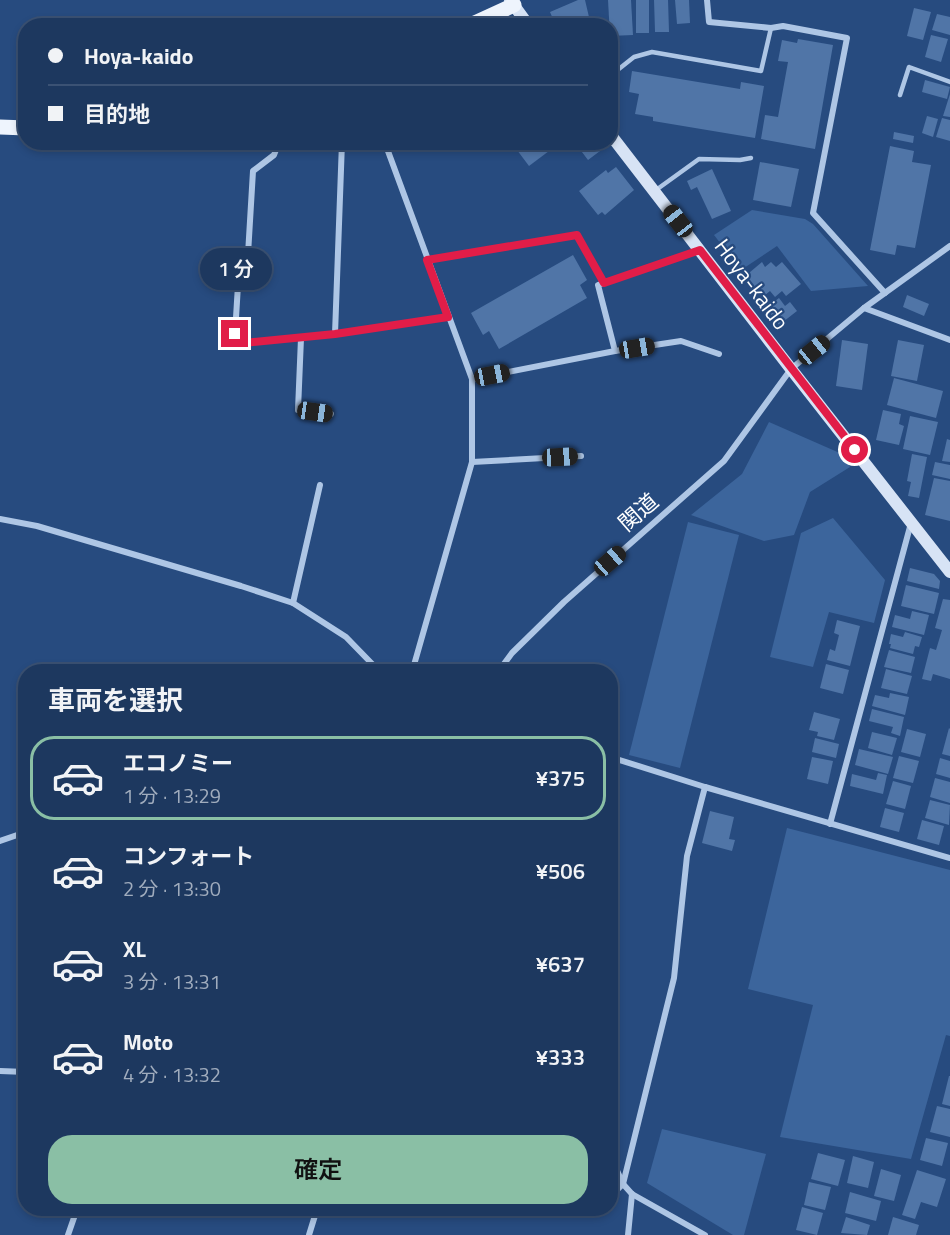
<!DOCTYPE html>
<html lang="ja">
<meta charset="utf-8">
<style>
:root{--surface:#1d385f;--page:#2a4368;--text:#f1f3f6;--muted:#a0acbd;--line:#3b5274;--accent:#8abfa5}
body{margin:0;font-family:"Titillium Web","Noto Sans JP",sans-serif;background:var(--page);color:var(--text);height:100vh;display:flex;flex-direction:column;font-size:22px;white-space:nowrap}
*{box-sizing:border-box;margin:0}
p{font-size:20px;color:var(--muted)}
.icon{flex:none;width:33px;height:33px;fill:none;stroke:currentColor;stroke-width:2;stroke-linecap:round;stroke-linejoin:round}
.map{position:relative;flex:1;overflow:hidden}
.details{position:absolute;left:18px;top:664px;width:600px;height:552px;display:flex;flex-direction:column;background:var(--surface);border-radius:24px;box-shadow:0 3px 9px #0003,0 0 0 2px var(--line)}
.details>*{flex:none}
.top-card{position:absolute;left:18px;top:18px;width:600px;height:132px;border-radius:24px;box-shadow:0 3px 9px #0003,0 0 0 2px var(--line);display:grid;align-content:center;height:132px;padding:0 30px;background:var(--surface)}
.end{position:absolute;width:27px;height:27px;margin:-14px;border:8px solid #e11d48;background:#fff;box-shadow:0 0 0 3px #fff}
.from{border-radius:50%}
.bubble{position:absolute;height:42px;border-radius:21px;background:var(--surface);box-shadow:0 3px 9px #0003,0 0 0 2px var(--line);font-size:20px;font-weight:600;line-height:42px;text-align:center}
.car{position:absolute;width:18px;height:36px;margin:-18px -9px;border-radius:8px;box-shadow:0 0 4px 2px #0007;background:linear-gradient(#222 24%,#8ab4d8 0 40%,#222 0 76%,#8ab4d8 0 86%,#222 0)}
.top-card b{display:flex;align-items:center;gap:21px;height:57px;font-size:22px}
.top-card b+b{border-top:2px solid var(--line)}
.top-card i{width:15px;height:15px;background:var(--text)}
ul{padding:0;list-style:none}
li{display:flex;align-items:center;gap:18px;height:84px;margin:0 12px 9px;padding:0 18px;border:3px solid transparent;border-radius:24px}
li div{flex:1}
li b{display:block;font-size:22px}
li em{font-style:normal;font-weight:600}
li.selected{border-color:var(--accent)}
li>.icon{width:54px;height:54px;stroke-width:1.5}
h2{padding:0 30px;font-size:27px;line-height:72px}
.cta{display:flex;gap:12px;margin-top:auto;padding:12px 30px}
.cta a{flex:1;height:69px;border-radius:24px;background:var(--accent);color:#111;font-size:24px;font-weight:600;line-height:69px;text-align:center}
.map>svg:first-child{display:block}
</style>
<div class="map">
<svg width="950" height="1235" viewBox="0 0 950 1235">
<rect width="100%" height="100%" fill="#274b7f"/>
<g fill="#3c659c">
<path d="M 752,210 L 805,219 L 813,224 L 868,286 L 811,291 L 777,246 L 741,270 L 714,235 Z"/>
<path d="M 769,422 L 842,454 L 850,467 L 810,492 L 794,535 L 764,541 L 691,515 L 742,474 Z"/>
<path d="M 833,518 L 885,580 L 874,623 L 829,612 L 813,667 L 770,657 L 801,533 Z"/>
<path d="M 688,522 L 739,535 L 680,768 L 629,755 Z"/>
<path d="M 787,828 L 950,870 L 950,1036 L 946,1035 L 911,1159 L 780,1137 L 813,1005 L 748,989 Z"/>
<path d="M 662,1129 L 766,1154 L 744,1235 L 733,1235 L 647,1183 Z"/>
</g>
<g fill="#5075a7">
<path d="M 578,0 L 585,0 L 589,17 L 582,19 L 585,26 L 556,26 L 550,12 Z"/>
<path d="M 608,0 L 631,0 L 633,35 L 610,36 Z"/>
<rect x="636" y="0" width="13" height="33"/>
<path d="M 654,0 L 668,0 L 669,32 L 655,32 Z"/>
<path d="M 675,0 L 689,0 L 690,23 L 677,24 Z"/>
<path d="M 914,8 L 931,12 L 923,40 L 907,36 Z"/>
<path d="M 937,14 L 950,17 L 950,35 L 932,30 Z"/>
<path d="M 931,35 L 948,39 L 941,62 L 925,57 Z"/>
<path d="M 798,39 L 833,45 L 815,149 L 761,139 L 765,115 L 778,117 L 788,62 L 778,61 L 782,40 L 797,43 Z"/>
<path d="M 632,71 L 740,89 L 741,82 L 764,86 L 755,138 L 653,121 L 653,117 L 635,114 L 639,94 L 629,92 Z"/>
<path d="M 925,80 L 950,87 L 947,99 L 922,92 Z"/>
<path d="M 950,94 L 950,117 L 943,116 Z"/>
<path d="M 927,116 L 938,119 L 933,137 L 922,133 Z"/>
<path d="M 942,118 L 950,120 L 950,141 L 936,137 Z"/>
<path d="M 894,132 L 914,136 L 913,143 L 893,139 Z"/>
<path d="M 511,142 L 550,142 L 553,148 L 529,166 Z"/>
<path d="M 567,142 L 601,142 L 601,143 L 600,151 L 588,160 L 579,148 L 575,152 Z"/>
<path d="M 890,146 L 914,151 L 912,162 L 931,165 L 915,248 L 897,245 L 895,255 L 870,250 Z"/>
<path d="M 760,162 L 799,169 L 791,207 L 753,200 Z"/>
<path d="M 616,167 L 634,190 L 605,215 L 602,212 L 598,215 L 579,191 L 606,170 L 608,173 Z"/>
<path d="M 712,169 L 731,211 L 712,219 L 697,187 L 691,190 L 687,181 Z"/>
<path d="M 573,255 L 587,280 L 580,285 L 587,298 L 499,349 L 489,331 L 483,335 L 471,313 Z"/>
<path d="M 762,262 L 765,267 L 771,262 L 776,267 L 782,262 L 801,284 L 786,296 L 782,291 L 775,297 L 770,291 L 765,295 L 761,289 L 756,293 L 743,278 Z"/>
<path d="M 907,295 L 929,304 L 924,316 L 903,307 Z"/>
<path d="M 779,298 L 785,306 L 790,302 L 797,311 L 779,325 L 766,308 Z"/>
<path d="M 842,340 L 868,344 L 862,390 L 836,386 Z"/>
<path d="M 898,340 L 924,345 L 917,381 L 891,376 Z"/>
<path d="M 894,378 L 943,391 L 936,418 L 887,405 Z"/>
<path d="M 883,410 L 901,414 L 899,424 L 904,426 L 899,445 L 876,440 Z"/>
<path d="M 910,416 L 938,422 L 930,455 L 903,449 Z"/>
<path d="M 947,439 L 950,440 L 950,462 L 942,461 Z"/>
<path d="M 912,454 L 927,457 L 919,498 L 908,496 L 911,482 L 907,481 Z"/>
<path d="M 935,462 L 950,465 L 950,479 L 932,475 Z"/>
<path d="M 934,478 L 950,481 L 950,521 L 925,515 Z"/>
<path d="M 910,568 L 934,574 L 940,581 L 939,589 L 907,581 Z"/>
<path d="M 906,585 L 939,593 L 934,614 L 901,606 Z"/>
<path d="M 943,599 L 950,600 L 950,679 L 933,674 L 931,681 L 922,679 L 930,648 L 936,650 L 942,630 L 935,628 Z"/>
<path d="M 912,611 L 929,615 L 924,635 L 892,627 L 895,615 L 910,619 Z"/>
<path d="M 837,620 L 860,626 L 850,666 L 827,660 L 830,649 L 835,651 L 839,635 L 834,633 Z"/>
<path d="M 905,632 L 922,637 L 919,647 L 915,646 L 913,654 L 890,648 L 891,644 L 889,644 L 891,634 L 903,637 Z"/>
<path d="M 889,650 L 915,657 L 911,673 L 884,667 Z"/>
<path d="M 826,664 L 849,670 L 843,694 L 820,688 Z"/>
<path d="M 886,669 L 912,676 L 907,694 L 881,688 Z"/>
<path d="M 890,693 L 909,697 L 905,715 L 872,706 L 875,695 L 889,698 Z"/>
<path d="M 872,709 L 904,717 L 900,736 L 891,733 L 893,727 L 869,721 Z"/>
<path d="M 814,712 L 840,719 L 834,740 L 817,736 L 818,732 L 809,730 Z"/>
<path d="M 949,728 L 950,729 L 950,756 L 942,754 Z"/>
<path d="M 907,729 L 926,734 L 920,757 L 901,752 Z"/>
<path d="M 872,732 L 897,738 L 892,755 L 868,748 Z"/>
<path d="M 815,738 L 839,744 L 836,758 L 812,752 Z"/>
<path d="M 859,749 L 893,757 L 888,774 L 855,765 Z"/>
<path d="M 899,756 L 919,761 L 913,783 L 893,778 Z"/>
<path d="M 812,757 L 833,761 L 828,784 L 807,779 Z"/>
<path d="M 940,758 L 950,761 L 950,778 L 936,774 Z"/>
<path d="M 878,773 L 887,775 L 883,794 L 850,786 L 852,774 L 876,780 Z"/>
<path d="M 935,778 L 950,782 L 950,803 L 930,797 Z"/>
<path d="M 893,781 L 911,786 L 905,809 L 886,804 Z"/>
<path d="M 930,800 L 950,805 L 949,825 L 925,818 Z"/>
<path d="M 885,808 L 904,813 L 899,832 L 880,827 Z"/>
<path d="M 710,811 L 734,817 L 729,839 L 735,840 L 732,851 L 702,843 Z"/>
<path d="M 922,820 L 944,826 L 939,845 L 917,839 Z"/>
<path d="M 949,1076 L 950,1076 L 950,1106 L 942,1104 Z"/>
<path d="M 937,1106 L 950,1109 L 950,1137 L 930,1132 Z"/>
<path d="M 926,1138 L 948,1143 L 942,1166 L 920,1160 Z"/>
<path d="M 818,1153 L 845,1160 L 838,1186 L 811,1179 Z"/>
<path d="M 853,1156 L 874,1162 L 868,1188 L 847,1183 Z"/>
<path d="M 881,1169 L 901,1175 L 894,1201 L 874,1196 Z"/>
<path d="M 917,1170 L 946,1179 L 937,1207 L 921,1202 L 915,1219 L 902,1215 Z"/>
<path d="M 809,1182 L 831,1187 L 825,1210 L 804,1205 Z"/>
<path d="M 850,1192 L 881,1201 L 876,1221 L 845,1213 Z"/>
<path d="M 802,1207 L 823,1213 L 817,1235 L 796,1230 Z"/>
<path d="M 846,1217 L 870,1225 L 867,1235 L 841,1233 Z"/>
<path d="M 893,1217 L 919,1225 L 916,1235 L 888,1235 Z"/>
</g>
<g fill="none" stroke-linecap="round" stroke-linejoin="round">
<g stroke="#aec6e5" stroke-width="4.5">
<path d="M 610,76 L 634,57 L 652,52 L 761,71 L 771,28"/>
<path d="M 900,95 L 909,67 L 950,82"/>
<path d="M 656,190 L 699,159 L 740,160 L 751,158"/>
<path d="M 427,260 L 577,235 L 604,283"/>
</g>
<g stroke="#aec6e5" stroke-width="6">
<path d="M 707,0 L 709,22 L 771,28 L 783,26 L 847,38 L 813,213 L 885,293"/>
<path d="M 497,26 L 508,12"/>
<path d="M 279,142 L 274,155 L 253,171 L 247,271 L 238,285 L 235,334 L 244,343 L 335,334 L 448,317"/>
<path d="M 365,142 L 385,143 L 472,379 L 472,462 L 412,672"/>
<path d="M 864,308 L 950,340"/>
<path d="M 335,334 L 342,142"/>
<path d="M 301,338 L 298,410 L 331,414"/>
<path d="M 615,351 L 681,341 L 719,354"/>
<path d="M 472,379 L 615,351 L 598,285 L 700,250"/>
<path d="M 472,462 L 581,456"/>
<path d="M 0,519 L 37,526 L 241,586 L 293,603 L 346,637 L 380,672"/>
<path d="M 293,603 L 320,485"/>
<path d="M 498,672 L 512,653 L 564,602 L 724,461 L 791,369 L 864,308 L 950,246"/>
<path d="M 610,757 L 705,787 L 950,858"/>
<path d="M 830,824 L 911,523"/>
<path d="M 0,841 L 26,832"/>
<path d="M 0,1071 L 26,1072"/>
<path d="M 610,1155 L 623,1184 L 632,1194 L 705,1235"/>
<path d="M 610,1197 L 623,1184 L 674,978 L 687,856 L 705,787"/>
<path d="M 68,1235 L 77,1209"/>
<path d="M 309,1235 L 317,1209"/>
<path d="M 628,1235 L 632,1194"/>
</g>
<g stroke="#d7e3f5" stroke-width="12">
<path d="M 510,0 L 529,26"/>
<path d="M 610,134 L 791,369 L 950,572"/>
</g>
<g stroke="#eef4fd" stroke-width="15">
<path d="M 468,26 L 514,5"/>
<path d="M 0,127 L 26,128"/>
</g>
</g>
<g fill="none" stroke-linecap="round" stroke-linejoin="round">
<path stroke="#e11d48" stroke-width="8" d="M 235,334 L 244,343 L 335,334 L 448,317 L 427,260 L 577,235 L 604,283 L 700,250 L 855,450"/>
</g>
<g text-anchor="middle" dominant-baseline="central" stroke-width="4.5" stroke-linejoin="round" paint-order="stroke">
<g font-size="22" fill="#fff" stroke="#274b7f">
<text transform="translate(752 284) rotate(53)">Hoya-kaido</text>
<text transform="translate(638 512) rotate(-41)">関道</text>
</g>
</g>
</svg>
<i class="end from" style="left:855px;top:450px"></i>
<i class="end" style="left:235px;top:334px"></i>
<div class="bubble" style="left:200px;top:248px;width:72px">1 分</div>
<i class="car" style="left:678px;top:221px;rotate:322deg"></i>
<i class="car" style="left:637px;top:348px;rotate:81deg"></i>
<i class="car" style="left:814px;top:350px;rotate:51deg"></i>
<i class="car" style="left:492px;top:375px;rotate:79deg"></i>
<i class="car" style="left:315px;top:412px;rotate:98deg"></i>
<i class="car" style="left:560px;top:457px;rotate:87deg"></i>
<i class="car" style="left:610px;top:561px;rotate:49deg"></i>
<div class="top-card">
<b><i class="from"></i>Hoya-kaido</b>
<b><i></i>目的地</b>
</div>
<section class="details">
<h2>車両を選択</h2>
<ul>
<li class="selected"><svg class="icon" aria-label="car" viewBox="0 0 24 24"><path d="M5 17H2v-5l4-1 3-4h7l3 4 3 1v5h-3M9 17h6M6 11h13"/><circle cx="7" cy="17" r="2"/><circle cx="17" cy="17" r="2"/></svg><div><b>エコノミー</b><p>1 分 · 13:29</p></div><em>¥375</em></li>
<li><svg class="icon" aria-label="car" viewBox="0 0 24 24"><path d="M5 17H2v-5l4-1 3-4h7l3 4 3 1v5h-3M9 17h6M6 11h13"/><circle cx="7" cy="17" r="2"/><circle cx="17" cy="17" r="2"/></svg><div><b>コンフォート</b><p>2 分 · 13:30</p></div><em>¥506</em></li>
<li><svg class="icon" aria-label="car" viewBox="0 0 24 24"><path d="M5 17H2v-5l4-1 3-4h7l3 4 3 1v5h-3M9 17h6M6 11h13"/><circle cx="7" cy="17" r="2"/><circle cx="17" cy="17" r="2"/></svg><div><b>XL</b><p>3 分 · 13:31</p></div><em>¥637</em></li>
<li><svg class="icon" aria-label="car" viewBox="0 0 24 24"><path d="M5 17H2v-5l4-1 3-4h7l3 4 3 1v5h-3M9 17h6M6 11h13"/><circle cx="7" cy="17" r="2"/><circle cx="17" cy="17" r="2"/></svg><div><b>Moto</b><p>4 分 · 13:32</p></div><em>¥333</em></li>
</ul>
<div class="cta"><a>確定</a></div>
</section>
</div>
